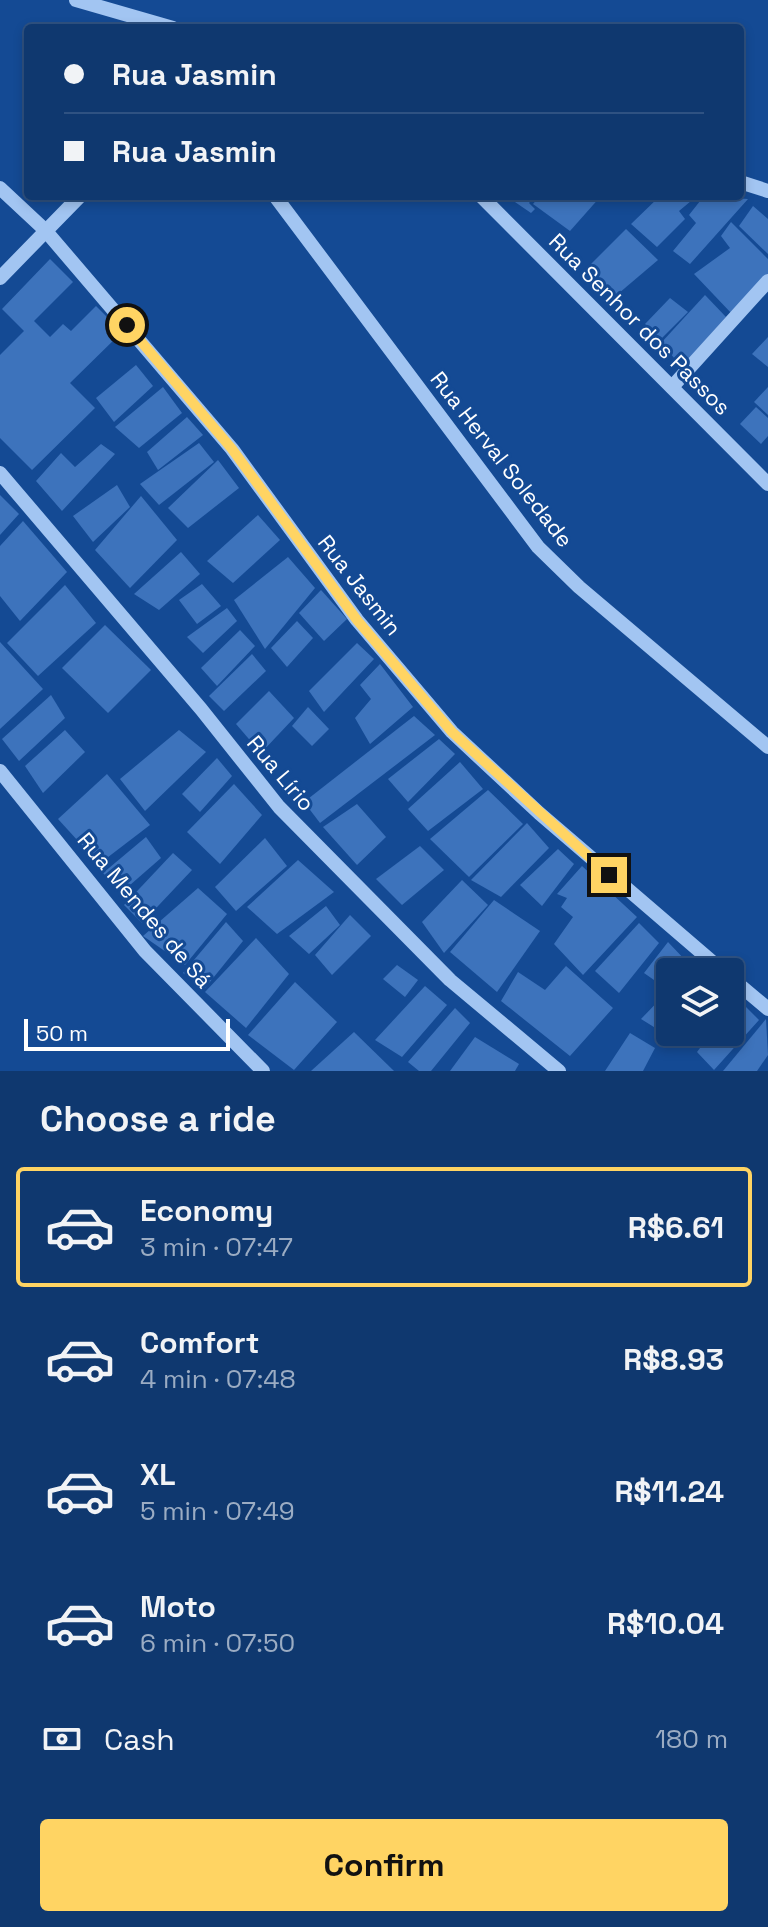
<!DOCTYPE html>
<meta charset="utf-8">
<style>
:root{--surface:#0f386f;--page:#183f74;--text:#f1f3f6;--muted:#9bacc3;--line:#2f5282;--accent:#ffd463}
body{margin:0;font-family:"Space Grotesk",sans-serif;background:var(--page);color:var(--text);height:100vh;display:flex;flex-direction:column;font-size:30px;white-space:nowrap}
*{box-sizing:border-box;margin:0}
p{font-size:26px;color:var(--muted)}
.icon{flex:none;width:44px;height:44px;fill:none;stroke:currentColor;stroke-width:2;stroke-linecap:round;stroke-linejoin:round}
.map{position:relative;height:1071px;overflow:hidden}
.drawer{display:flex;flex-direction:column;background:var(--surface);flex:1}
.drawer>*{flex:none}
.hud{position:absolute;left:24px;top:24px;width:720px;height:176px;border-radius:8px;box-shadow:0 4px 12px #0003,0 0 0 2px var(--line);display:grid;align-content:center;height:176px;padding:0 40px;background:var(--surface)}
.controls{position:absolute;left:656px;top:958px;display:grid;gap:16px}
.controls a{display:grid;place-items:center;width:88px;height:88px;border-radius:8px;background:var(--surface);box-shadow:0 4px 12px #0003,0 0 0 2px var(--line);font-size:40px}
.scale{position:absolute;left:24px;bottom:20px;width:206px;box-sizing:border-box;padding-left:8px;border:4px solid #fff;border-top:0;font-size:22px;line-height:28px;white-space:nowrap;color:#fff;-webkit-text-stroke:6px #144a94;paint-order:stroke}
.end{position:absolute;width:36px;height:36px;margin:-18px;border:10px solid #ffd463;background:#111;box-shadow:0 0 0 4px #111}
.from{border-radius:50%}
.hud b{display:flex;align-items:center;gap:28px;height:76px;font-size:30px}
.hud b+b{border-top:2px solid var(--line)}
.hud i{width:20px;height:20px;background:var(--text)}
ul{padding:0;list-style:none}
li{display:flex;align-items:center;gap:24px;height:120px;margin:0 16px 12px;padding:0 24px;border:4px solid transparent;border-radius:8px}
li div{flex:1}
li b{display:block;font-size:30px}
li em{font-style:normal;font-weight:700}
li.selected{border-color:var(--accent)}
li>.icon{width:72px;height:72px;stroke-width:1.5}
h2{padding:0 40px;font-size:36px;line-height:96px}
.pay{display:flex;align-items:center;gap:20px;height:88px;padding:0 40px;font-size:30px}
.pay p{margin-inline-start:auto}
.cta{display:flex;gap:16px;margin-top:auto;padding:16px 40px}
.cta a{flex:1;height:92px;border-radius:8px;background:var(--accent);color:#111;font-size:32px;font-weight:700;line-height:92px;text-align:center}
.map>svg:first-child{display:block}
</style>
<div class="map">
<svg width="768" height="1071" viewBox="0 0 768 1071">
<rect width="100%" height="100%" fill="#144a94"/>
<g fill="#3d73bc">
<path d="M 506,196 L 535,196 L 529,203 L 535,209 L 531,213 Z"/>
<path d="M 540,196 L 601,196 L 570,231 L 533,204 Z"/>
<path d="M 660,196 L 697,196 L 679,211 L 685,219 L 657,247 L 631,224 Z"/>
<path d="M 704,196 L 748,199 L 690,264 L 673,251 L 696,223 L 689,215 Z"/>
<path d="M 753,206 L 768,219 L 768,254 L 739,226 Z"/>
<path d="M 731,222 L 768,259 L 768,277 L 733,315 L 694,274 L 730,248 L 721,236 Z"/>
<path d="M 626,229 L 658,260 L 612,299 L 586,269 Z"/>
<path d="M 50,259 L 73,282 L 34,321 L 50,337 L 63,324 L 71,331 L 96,306 L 122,332 L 70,383 L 95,408 L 32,470 L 0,438 L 0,355 L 24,331 L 2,309 Z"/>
<path d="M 705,295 L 726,317 L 682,367 L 661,343 Z"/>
<path d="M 670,298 L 688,312 L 661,339 L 645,324 Z"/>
<path d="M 768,337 L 768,367 L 752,354 Z"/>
<path d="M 136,365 L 153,386 L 114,422 L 96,398 Z"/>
<path d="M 163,387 L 182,413 L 139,448 L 115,427 Z"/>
<path d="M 768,387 L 768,415 L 754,402 Z"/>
<path d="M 756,407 L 768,418 L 768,436 L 761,444 L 740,424 Z"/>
<path d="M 187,417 L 203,435 L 158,470 L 147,452 Z"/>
<path d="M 199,443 L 214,462 L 159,505 L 140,484 Z"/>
<path d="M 101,444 L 115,454 L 62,511 L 36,481 L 61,453 L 75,467 Z"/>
<path d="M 218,460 L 239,488 L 188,528 L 168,508 Z"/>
<path d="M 117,485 L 130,507 L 93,542 L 73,516 Z"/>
<path d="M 0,495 L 19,514 L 0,535 Z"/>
<path d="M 141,496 L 177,540 L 130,588 L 95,550 Z"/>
<path d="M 258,515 L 280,540 L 233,583 L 207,561 Z"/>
<path d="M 23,521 L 67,572 L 20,621 L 0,596 L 0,546 Z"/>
<path d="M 181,552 L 200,574 L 159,610 L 134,594 Z"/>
<path d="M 288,557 L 315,588 L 265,649 L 234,600 Z"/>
<path d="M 202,584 L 221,606 L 197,624 L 179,600 Z"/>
<path d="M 65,585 L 96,623 L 38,676 L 7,643 Z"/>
<path d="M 321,590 L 347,619 L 324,641 L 299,613 Z"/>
<path d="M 227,608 L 237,621 L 203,653 L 187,637 Z"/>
<path d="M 297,621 L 313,638 L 287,667 L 271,648 Z"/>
<path d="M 105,625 L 151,670 L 108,713 L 62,668 Z"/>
<path d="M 240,630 L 255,646 L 217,686 L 201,668 Z"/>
<path d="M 0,642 L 43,689 L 0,729 Z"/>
<path d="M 357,643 L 374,659 L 324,712 L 309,691 Z"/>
<path d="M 252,654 L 266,671 L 224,711 L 209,696 Z"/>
<path d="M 380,664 L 413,707 L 370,744 L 355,718 L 371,699 L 360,685 Z"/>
<path d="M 269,691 L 294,718 L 261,753 L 236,724 Z"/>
<path d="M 51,695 L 65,718 L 19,761 L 2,739 Z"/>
<path d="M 308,707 L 329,729 L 312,746 L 292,726 Z"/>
<path d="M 414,716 L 435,735 L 320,823 L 304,802 Z"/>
<path d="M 65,730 L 85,752 L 43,793 L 25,766 Z"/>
<path d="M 179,730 L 206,752 L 145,811 L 120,779 Z"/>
<path d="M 439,739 L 455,754 L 408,802 L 388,779 Z"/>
<path d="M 217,758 L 232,776 L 200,812 L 182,794 Z"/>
<path d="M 460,762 L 483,789 L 428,831 L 408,809 Z"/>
<path d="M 107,774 L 150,825 L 99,864 L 58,819 Z"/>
<path d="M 234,784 L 262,815 L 220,864 L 187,832 Z"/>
<path d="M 488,790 L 523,824 L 469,877 L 430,839 Z"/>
<path d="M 357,804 L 386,837 L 357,865 L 323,827 Z"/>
<path d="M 527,823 L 549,848 L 501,897 L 471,880 Z"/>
<path d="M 146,837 L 161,858 L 122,892 L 103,873 Z"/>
<path d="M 265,838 L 287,866 L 236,911 L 215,887 Z"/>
<path d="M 420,846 L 444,870 L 402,905 L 376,879 Z"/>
<path d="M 558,849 L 574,864 L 542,906 L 520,885 Z"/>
<path d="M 173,853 L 192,870 L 142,923 L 124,905 Z"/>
<path d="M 298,860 L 334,892 L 277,934 L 247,907 Z"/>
<path d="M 582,866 L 637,917 L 583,975 L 554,944 L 573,917 L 561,907 L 567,898 L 557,894 Z"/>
<path d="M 462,880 L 488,905 L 444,953 L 422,922 Z"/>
<path d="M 198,888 L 227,914 L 185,965 L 143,936 Z"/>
<path d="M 494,900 L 540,931 L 497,992 L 450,952 Z"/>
<path d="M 326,906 L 340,925 L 309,954 L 289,936 Z"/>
<path d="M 350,915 L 371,936 L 332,975 L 315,955 Z"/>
<path d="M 226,922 L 243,941 L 205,988 L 183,973 Z"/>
<path d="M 639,923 L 659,943 L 619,993 L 595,971 Z"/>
<path d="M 256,938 L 289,974 L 246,1028 L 205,992 Z"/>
<path d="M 668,942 L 687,962 L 678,972 L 670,972 L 670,980 L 664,987 L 644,973 Z"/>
<path d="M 694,964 L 703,972 L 687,972 Z"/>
<path d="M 397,965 L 418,980 L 405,997 L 383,979 Z"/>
<path d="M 566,966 L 613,1008 L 570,1056 L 501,1001 L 518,972 L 545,990 Z"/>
<path d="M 295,982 L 337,1022 L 294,1070 L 248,1035 Z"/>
<path d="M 425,986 L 447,1005 L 402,1057 L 375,1040 Z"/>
<path d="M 670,989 L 670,1032 L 673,1032 L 670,1037 L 641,1019 Z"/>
<path d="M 737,998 L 759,1020 L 714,1070 L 697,1052 L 712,1032 L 730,1032 L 730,1008 Z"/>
<path d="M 455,1008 L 470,1023 L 431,1071 L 419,1071 L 408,1062 Z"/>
<path d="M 766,1019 L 768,1055 L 757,1071 L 723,1071 Z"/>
<path d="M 354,1032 L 394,1071 L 311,1071 Z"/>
<path d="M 630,1033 L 655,1048 L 643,1071 L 605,1071 Z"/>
<path d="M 475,1037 L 519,1064 L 515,1071 L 450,1071 Z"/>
</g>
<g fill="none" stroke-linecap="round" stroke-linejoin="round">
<g stroke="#a2c5f2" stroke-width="14">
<path d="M 76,0 L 173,28"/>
<path d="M 740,182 L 768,191"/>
<path d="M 0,188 L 45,230 L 232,449 L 357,620 L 452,732 L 539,813 L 724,972"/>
<path d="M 275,196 L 538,547 L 579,587 L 768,747"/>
<path d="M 481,196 L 768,484"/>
<path d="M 0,278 L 80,196"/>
<path d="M 672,387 L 768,281"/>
<path d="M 0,473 L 201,709 L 279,807 L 450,980 L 559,1071"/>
<path d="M 0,771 L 145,951 L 263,1071"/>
<path d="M 730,977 L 768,1009"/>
</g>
</g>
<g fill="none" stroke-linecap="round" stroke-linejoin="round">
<path stroke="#ffd463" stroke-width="10" d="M 127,325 L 232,449 L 357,620 L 452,732 L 609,875"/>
</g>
<g text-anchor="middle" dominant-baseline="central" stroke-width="6" stroke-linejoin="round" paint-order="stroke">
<g font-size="22" fill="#fff" stroke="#144a94">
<text transform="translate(640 324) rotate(45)">Rua Senhor dos Passos</text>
<text transform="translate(502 459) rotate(52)">Rua Herval Soledade</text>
<text transform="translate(360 585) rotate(52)">Rua Jasmin</text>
<text transform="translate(281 773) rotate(50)">Rua Lírio</text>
<text transform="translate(145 910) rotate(50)">Rua Mendes de Sá</text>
</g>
</g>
</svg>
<div class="controls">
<a><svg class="icon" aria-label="layers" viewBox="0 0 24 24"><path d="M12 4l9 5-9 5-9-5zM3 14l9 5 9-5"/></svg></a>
</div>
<div class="scale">50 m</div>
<i class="end from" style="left:127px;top:325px"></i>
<i class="end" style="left:609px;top:875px"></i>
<div class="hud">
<b><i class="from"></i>Rua Jasmin</b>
<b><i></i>Rua Jasmin</b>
</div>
</div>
<section class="drawer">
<h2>Choose a ride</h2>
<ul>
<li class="selected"><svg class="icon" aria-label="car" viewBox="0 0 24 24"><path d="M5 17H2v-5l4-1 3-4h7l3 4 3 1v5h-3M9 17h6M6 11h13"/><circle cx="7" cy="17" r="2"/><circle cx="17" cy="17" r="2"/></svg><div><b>Economy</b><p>3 min · 07:47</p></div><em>R$6.61</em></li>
<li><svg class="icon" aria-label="car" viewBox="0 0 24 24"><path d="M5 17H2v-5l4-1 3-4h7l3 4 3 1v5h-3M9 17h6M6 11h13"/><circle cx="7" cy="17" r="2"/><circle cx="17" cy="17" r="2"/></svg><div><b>Comfort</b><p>4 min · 07:48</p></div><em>R$8.93</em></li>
<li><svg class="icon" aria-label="car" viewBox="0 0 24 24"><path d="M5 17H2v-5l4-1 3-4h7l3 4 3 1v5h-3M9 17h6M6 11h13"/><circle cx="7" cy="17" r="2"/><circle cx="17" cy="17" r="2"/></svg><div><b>XL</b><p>5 min · 07:49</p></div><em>R$11.24</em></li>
<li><svg class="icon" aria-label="car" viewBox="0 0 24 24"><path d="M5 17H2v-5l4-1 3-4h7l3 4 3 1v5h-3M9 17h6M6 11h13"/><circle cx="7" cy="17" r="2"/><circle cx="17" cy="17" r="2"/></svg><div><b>Moto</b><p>6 min · 07:50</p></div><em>R$10.04</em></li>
</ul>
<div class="pay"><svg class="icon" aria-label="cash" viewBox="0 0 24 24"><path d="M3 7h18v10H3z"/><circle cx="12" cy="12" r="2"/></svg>Cash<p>180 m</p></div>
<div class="cta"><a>Confirm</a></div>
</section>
